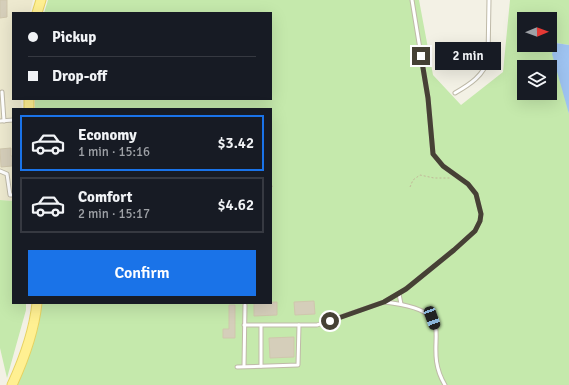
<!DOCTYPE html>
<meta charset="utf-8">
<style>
:root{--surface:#171b24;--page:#20242c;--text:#f1f3f6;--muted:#9ea1a6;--line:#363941;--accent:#1a73e8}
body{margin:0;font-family:Signika,sans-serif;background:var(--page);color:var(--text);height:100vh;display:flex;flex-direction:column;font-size:15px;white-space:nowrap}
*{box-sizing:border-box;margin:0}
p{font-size:13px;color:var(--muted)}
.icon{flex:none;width:22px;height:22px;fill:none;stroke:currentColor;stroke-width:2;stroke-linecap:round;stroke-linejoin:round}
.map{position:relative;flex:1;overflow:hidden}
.drawer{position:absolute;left:12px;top:108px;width:260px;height:196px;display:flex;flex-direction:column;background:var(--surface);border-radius:0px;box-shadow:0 4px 16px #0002}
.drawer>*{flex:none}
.banner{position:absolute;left:12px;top:12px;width:260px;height:88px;border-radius:0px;box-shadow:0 4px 16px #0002;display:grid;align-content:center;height:88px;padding:0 16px;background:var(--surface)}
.needle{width:26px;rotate:89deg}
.tools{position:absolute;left:517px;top:12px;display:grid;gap:8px}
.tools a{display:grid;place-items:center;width:40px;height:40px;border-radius:0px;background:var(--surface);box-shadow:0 4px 16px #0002;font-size:20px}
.end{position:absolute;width:18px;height:18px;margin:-9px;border:5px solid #464135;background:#fff;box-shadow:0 0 0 2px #fff}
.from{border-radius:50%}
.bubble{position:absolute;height:28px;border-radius:0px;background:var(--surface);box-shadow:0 4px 16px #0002;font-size:13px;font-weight:600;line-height:28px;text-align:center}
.car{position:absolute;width:12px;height:24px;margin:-12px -6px;border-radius:5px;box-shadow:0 0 3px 1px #0007;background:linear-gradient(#222 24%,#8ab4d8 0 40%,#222 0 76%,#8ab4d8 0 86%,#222 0)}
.banner b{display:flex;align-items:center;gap:14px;height:38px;font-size:15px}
.banner b+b{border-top:1px solid var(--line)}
.banner i{width:10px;height:10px;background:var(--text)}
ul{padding:7px 0 0;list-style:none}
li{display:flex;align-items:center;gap:12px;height:56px;margin:0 8px 6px;padding:0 8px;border:2px solid var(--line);border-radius:0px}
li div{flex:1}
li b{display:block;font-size:15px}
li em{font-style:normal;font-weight:600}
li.current{border-color:var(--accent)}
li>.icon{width:36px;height:36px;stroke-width:1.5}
.cta{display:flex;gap:8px;margin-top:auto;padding:8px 16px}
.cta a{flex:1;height:46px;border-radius:0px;background:var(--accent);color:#fff;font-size:16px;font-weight:600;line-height:46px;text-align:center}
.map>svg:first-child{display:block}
</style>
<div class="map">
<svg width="569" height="385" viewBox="0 0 569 385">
<rect width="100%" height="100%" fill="#f3f1e5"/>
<path fill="#ede9cf" d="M 0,0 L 33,0 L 30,13 L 13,13 L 13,99 L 21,99 L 22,109 L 13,109 L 13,201 L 0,200 Z"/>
<g fill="#c5e9ac" fill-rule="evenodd">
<path d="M 48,0 L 419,0 L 433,75 L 461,105 L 503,72 L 510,0 L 569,0 L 569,45 L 556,43 L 569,114 L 569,385 L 16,385 C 28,359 38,332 42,303 L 271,303 L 271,109 L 35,109 L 35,99 L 271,99 L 271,13 L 44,13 ZM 524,19 L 550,19 L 550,45 L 524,45 ZM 524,67 L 550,67 L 550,93 L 524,93 Z"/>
<path d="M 0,200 L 13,201 L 13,303 L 26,303 L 26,310 L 7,378 L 0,348 Z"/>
</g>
<path fill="#9fc4f2" d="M 556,43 L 569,45 L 569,114 L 552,54 Z"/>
<g fill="#d5ceba" stroke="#d0c7ad">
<path d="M 0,0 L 7,0 L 7,17 L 0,18 Z"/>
<path d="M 11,148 L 11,156 L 13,156 L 12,166 L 1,167 L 0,149 Z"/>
<path d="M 314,301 L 315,314 L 295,315 L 294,302 Z"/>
<path d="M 277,302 L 277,315 L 254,316 L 254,303 Z"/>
<path d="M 229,305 L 235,305 L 235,338 L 223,338 L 223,329 L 229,329 Z"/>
<path d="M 294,337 L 294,357 L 270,358 L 269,338 Z"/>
</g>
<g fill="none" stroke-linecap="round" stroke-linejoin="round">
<g stroke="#bfbaa8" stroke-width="5">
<g id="lane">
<path d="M 2,92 L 4,121"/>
<path d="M 455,93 C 469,85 485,75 488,58 L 489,0"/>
<path d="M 0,121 L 13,120"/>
<path d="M 0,171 L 7,174 L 10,195 L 13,195"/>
<path d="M 399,294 L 401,304"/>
<path d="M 385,302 C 468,312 418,340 445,385"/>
<path d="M 244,325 L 317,325 L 384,302 L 406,289 L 454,250 L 475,231 L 480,221 L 481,214 L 476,194 L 468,184 L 443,166 L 433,154 L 428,98 L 412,0"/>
<path d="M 261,326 L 261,366"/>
<path d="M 244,366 L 245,305"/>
<path d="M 237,367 L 298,365 L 299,325"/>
</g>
</g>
<g stroke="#e7d260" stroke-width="11">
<g id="primary">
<path d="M 37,13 L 41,0"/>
<path d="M 29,99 L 29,109"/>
<path d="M 12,385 C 24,359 34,332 37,303"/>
</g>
</g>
<g stroke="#c1b898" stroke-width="1" stroke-dasharray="2 2" stroke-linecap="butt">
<path d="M 271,187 L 273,186"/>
<path d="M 410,187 L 413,180 L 420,175 L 434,178 L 451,178"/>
</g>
<use href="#lane" stroke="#fff" stroke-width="3"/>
<use href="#primary" stroke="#fff092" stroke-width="9"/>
</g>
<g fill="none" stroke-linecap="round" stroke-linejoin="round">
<path stroke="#464135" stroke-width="5" d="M 330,321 L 384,302 L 406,289 L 454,250 L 475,231 L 480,221 L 481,214 L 476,194 L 468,184 L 443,166 L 433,154 L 428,98 L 421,56"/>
</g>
</svg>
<div class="tools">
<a><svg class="needle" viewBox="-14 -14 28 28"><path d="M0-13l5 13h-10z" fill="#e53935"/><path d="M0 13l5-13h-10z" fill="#9ea1a6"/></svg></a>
<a><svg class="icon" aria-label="layers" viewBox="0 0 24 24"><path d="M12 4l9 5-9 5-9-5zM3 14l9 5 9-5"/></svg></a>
</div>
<i class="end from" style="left:330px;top:321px"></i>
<i class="end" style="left:421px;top:56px"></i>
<div class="bubble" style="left:435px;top:42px;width:66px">2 min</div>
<i class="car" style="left:432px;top:318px;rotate:160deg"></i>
<div class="banner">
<b><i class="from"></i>Pickup</b>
<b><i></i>Drop-off</b>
</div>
<section class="drawer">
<ul>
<li class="current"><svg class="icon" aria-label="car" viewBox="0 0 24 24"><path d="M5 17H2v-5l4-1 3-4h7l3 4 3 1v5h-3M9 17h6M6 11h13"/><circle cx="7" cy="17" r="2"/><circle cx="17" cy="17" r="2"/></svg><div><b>Economy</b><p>1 min · 15:16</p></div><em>$3.42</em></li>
<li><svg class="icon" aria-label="car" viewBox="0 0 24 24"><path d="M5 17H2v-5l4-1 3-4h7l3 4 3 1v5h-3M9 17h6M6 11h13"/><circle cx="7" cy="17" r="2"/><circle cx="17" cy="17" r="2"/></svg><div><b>Comfort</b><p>2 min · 15:17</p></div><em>$4.62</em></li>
</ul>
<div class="cta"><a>Confirm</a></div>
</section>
</div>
